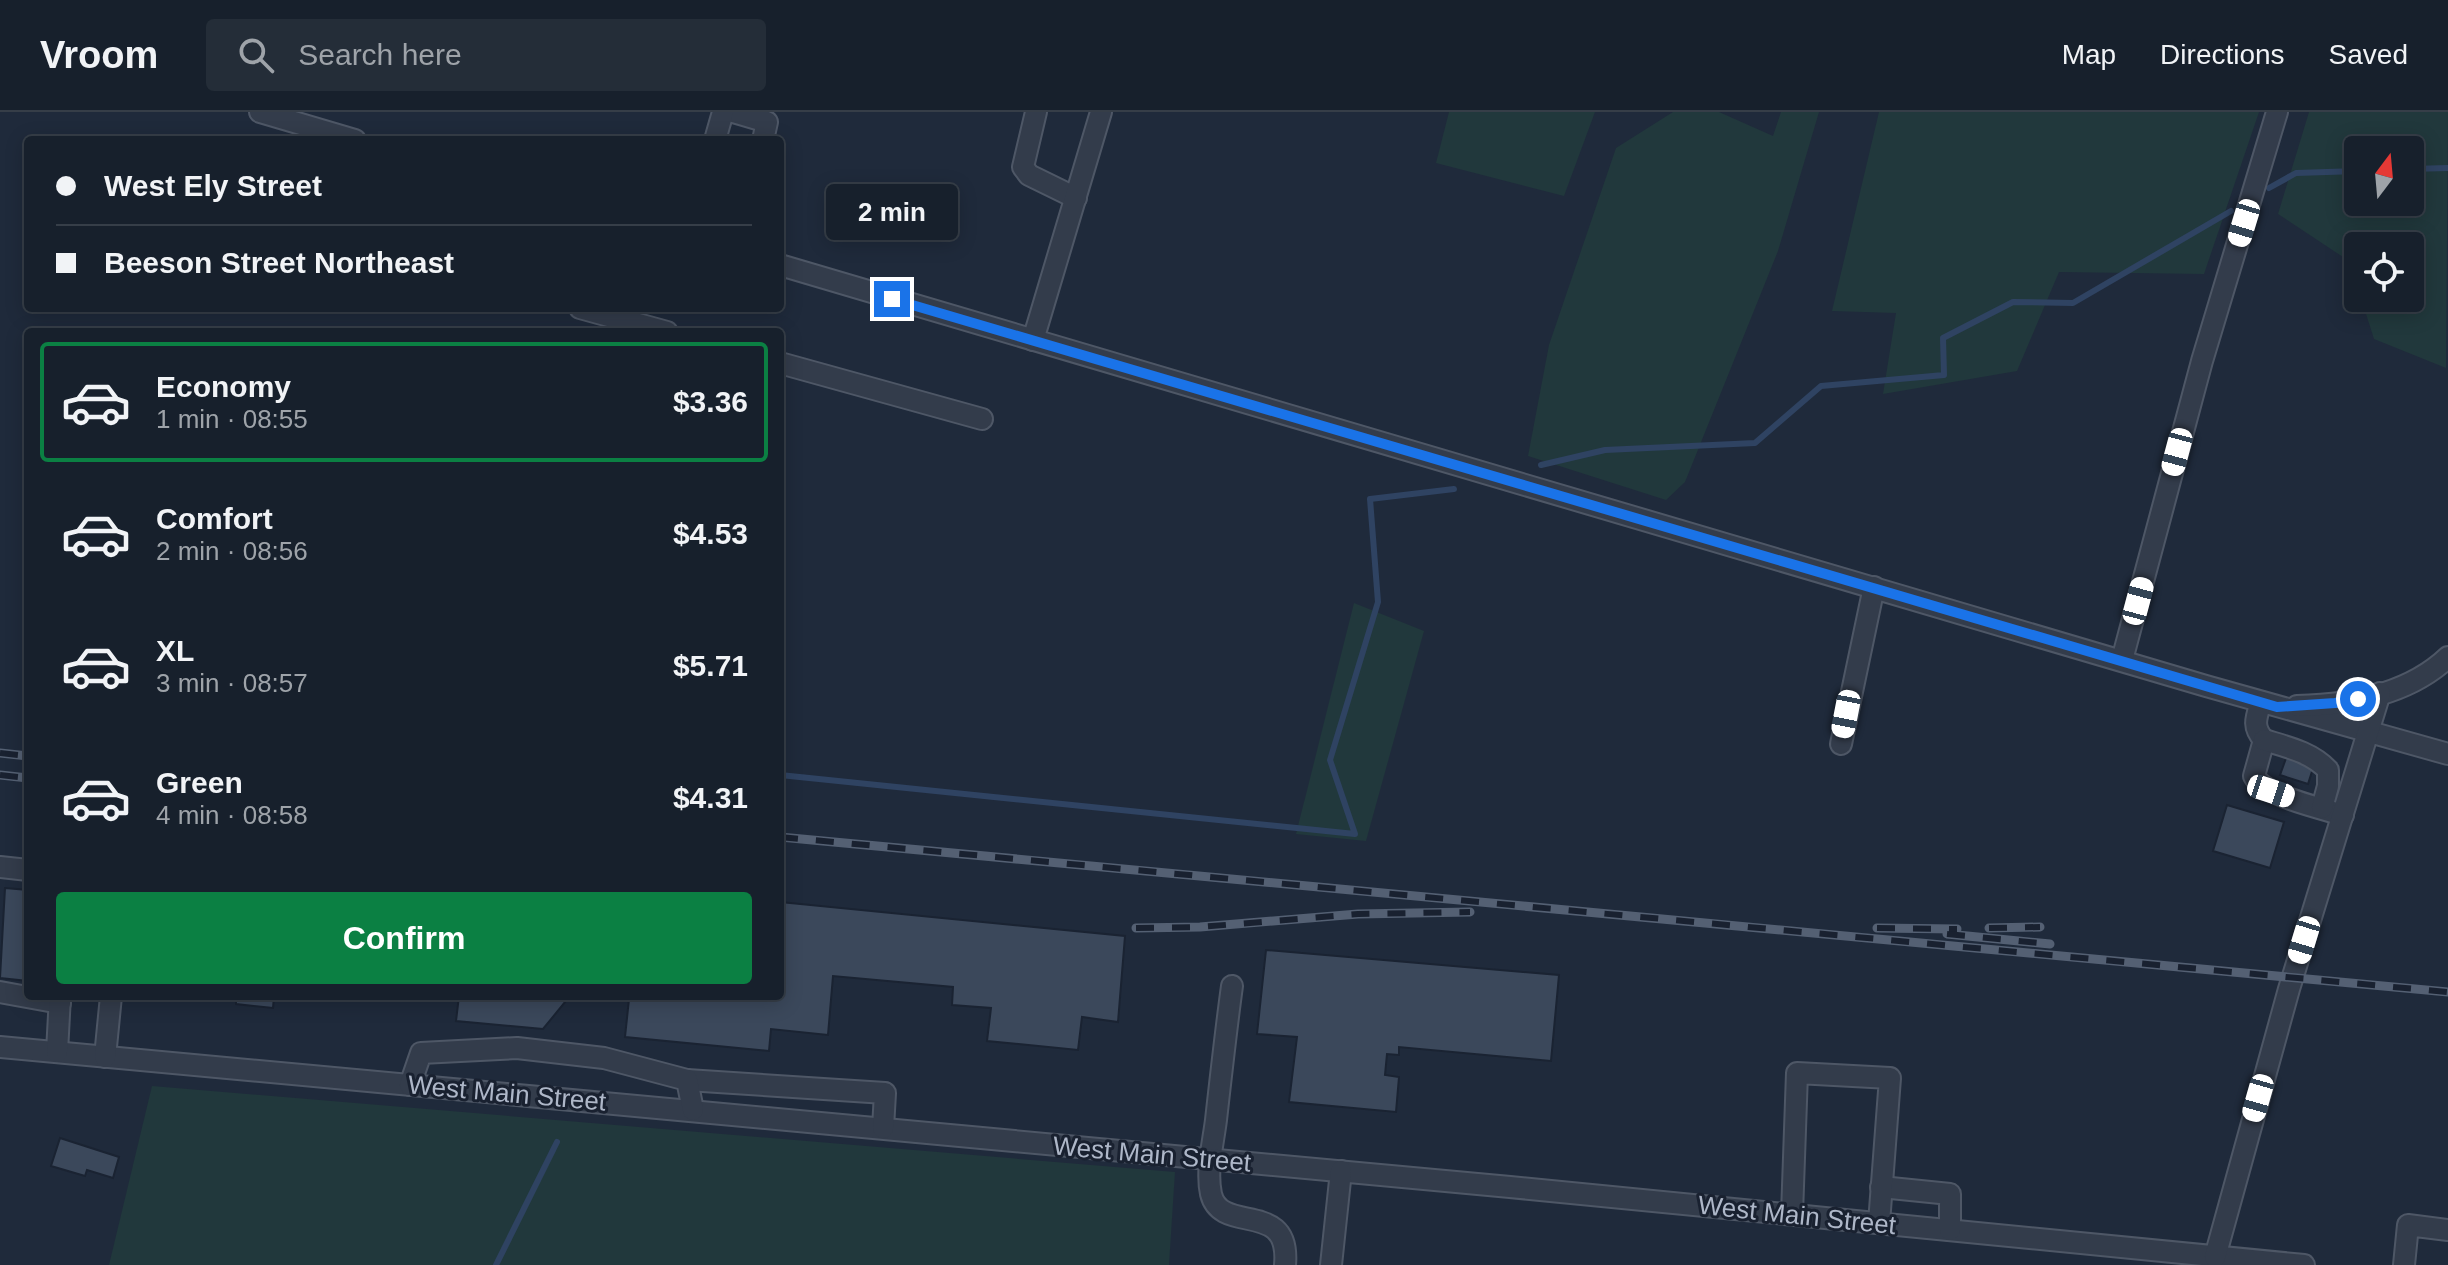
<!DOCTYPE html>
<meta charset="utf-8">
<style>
:root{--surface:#17202c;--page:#242d38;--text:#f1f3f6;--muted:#9ea3a9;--line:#363e48;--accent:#0b8043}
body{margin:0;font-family:Helvetica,sans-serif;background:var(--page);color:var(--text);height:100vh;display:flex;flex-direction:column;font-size:30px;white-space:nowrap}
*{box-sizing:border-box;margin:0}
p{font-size:26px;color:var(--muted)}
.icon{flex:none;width:44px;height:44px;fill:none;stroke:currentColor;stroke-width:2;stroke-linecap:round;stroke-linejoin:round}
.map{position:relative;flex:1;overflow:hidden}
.panel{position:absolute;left:24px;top:216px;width:760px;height:672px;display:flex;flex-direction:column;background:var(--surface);border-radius:8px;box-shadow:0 4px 20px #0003,0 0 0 2px var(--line)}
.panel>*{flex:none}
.hud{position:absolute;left:24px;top:24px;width:760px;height:176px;border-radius:8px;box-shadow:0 4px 20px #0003,0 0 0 2px var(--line);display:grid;align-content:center;height:176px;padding:0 32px;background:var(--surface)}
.needle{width:52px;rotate:16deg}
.tools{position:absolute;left:2344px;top:24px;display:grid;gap:16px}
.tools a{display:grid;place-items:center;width:80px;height:80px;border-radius:8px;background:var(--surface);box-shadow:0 4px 20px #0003,0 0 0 2px var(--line);font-size:40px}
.end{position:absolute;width:36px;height:36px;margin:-18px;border:10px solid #1a73e8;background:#fff;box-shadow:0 0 0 4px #fff}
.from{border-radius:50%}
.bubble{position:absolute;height:56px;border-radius:8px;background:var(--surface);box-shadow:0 4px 20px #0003,0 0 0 2px var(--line);font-size:26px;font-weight:600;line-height:56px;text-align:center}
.car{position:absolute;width:24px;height:48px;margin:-24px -12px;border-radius:10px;box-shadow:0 0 6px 2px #0007;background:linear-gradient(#fff 24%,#345 0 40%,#fff 0 76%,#345 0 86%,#fff 0)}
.hud b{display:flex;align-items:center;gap:28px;height:76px;font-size:30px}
.hud b+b{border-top:2px solid var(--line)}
.hud i{width:20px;height:20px;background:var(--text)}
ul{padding:14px 0 0;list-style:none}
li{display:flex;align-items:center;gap:24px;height:120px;margin:0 16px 12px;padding:0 16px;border:4px solid transparent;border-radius:8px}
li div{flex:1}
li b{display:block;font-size:30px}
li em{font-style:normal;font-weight:600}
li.active{border-color:var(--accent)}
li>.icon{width:72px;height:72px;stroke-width:1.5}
.action{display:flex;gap:16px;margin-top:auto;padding:16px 32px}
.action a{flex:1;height:92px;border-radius:8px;background:var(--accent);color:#fff;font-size:32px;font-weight:600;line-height:92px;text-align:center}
header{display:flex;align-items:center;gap:48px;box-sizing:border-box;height:112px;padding:0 40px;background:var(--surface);border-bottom:2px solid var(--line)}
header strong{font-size:38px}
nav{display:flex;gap:44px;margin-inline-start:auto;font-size:28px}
.search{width:560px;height:72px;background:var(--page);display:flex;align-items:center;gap:20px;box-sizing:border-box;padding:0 28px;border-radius:8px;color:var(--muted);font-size:30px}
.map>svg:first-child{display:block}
</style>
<header>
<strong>Vroom</strong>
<div class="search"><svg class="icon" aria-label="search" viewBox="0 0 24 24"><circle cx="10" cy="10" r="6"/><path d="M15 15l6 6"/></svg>Search here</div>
<nav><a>Map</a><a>Directions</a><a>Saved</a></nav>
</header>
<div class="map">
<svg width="2448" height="1153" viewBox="0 0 2448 1153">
<rect width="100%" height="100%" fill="#1f2a3b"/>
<g fill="#21383c" fill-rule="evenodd">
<path d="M 1449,0 L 1595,0 L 1564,84 L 1436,51 Z"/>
<path d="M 1673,0 L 1719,0 L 1773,24 L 1781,0 L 1819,0 L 1778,139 L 1685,370 L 1666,388 L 1528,344 L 1549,233 L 1616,36 Z"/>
<path d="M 1879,0 L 2259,0 L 2204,162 L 2059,160 L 2017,259 L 1883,282 L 1896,201 L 1832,199 Z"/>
<path d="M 2309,0 L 2448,0 L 2446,256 L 2374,227 L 2361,186 L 2410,186 L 2410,134 L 2358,134 L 2358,176 L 2349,149 L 2278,102 ZM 2358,38 L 2410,38 L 2410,90 L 2358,90 Z"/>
<path d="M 1354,491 L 1424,519 L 1366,729 L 1296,722 Z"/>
<path d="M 152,974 L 1175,1060 L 1169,1153 L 109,1153 Z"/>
</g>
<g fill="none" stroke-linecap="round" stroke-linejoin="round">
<g stroke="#2f4362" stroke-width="6">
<path d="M 2410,57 L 2448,56"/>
<path d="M 2269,76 L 2296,61 L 2358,59"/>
<path d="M 1541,353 L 1605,338 L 1755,331 L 1821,274 L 1944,263 L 1943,226 L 2013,190 L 2073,191 L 2231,99"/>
<path d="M 780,663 L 1355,722 L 1330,648 L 1378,490 L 1370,387 L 1454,377"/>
<path d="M 496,1153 L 557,1030"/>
</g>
</g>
<g fill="#3b485b" stroke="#1a2332" stroke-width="2">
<path d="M 2290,635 L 2317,644 L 2308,672 L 2280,663 Z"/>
<path d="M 2227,693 L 2284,710 L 2270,756 L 2213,739 Z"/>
<path d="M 5,776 L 28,778 L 28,869 L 0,866 Z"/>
<path d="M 780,790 L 1125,824 L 1118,910 L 1082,905 L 1078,938 L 987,929 L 991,896 L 952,893 L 953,875 L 833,864 L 828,923 L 771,917 L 769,939 L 625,925 L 629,887 L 631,884 L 780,884 Z"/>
<path d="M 1266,838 L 1559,863 L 1551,949 L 1399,935 L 1399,943 L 1387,942 L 1385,963 L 1399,965 L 1396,1000 L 1289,990 L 1297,925 L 1257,922 Z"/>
<path d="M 236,884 L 274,884 L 273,896 L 236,892 Z"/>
<path d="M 459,884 L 570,884 L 543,917 L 456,909 Z"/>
<path d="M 60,1026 L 119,1045 L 113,1066 L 87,1058 L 85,1064 L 51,1054 Z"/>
</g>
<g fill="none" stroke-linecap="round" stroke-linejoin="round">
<g stroke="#4e5766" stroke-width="24">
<g id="minor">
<path d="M 260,0 L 355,28"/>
<path d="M 733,0 L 767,10 L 763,28"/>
<path d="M 1036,0 L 1023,55 L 1029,63 L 1076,86"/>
<path d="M 715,28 L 723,0"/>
<path d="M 780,153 L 2206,574 L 2448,642"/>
<path d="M 580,196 L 667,220"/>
<path d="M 1033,228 L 1101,0"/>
<path d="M 780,251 L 982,307"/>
<path d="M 2122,548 L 2202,249 L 2277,0"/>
<path d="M 2261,590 C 2256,606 2252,615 2264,628 L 2254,664 C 2264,684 2321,696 2343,703"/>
<path d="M 2297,594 C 2349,593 2409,582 2448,545"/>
<path d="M 2264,628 C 2287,635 2311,640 2328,658 L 2328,674 L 2322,696"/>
<path d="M 1841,632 L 1874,475"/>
<path d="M 0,755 L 28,758"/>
<path d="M 1232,874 C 1226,918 1221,963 1216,1008 C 1213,1032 1206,1059 1211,1082 C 1221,1124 1291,1086 1285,1153"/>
<path d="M 0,880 L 60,891"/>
<path d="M 0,935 L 1510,1075 L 2304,1153"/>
<path d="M 57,940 L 60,884"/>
<path d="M 105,945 L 111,884"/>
<path d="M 687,968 L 885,981 L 883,1016"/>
<path d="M 410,973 L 421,941 L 517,936 L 604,946 L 687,968 L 693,998"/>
<path d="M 1881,1075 L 1950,1082 L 1950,1118"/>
<path d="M 1792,1102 L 1797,961 L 1890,966 L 1879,1111"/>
<path d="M 2215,1145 L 2289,877 L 2380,581"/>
<path d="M 1331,1153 L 1341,1059"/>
<path d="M 2404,1153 L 2408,1113 L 2448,1118"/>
</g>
</g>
<use href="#minor" stroke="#333c4b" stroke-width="20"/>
<g stroke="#546073" stroke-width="9">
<g id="rail">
<path d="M 0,641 L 28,644"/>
<path d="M 0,663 L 28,666"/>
<path d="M 780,725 L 2448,880"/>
<path d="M 1136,816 L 1200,815 L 1358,802 L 1470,800"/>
<path d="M 1877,816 L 1957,817"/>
<path d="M 1989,816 L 2040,815"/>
<path d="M 1947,822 L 2050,832"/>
</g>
</g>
<use href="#rail" stroke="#192130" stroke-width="6" stroke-dasharray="18" stroke-linecap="butt"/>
</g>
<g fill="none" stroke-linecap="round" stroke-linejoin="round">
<path stroke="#1a73e8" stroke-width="10" d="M 892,187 L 2277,595 L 2335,591 L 2358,587"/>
</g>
<g text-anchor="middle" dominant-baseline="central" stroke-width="6" stroke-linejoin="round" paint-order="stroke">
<g font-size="26" fill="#aeb7c8" stroke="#192130">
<text transform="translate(507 981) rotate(5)">West Main Street</text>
<text transform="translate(1152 1042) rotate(5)">West Main Street</text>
<text transform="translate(1797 1103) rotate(6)">West Main Street</text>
</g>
</g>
</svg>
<div class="tools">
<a><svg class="needle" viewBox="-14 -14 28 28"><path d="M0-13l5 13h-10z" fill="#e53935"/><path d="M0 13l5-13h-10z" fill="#9ea3a9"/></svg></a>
<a><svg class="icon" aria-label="locate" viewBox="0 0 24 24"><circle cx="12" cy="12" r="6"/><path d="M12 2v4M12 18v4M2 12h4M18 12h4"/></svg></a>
</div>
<i class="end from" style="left:2358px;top:587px"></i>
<i class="end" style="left:892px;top:187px"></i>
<div class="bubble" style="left:826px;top:72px;width:132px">2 min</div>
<i class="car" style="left:2244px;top:111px;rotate:197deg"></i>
<i class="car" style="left:2177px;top:340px;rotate:195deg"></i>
<i class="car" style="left:2138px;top:489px;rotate:15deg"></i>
<i class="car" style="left:1846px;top:602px;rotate:191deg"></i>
<i class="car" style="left:2271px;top:679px;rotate:108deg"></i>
<i class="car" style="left:2304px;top:828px;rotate:197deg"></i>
<i class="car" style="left:2258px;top:986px;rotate:196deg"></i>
<div class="hud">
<b><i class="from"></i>West Ely Street</b>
<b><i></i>Beeson Street Northeast</b>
</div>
<section class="panel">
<ul>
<li class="active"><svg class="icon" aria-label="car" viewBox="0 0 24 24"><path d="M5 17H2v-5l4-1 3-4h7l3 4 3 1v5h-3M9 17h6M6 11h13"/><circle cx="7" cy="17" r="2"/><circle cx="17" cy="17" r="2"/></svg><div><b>Economy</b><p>1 min · 08:55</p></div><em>$3.36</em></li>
<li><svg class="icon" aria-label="car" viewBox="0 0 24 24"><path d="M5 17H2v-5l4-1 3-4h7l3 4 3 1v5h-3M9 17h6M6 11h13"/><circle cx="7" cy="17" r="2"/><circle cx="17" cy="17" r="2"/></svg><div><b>Comfort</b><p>2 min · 08:56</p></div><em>$4.53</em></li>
<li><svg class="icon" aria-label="car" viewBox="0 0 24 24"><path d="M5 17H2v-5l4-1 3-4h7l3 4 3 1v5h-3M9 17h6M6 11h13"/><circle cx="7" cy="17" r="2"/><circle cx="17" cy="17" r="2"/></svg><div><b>XL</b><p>3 min · 08:57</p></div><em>$5.71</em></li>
<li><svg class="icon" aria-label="car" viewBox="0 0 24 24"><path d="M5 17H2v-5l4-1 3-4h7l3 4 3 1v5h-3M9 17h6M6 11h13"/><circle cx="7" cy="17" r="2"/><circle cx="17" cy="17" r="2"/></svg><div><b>Green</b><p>4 min · 08:58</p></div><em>$4.31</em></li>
</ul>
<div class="action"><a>Confirm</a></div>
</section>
</div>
